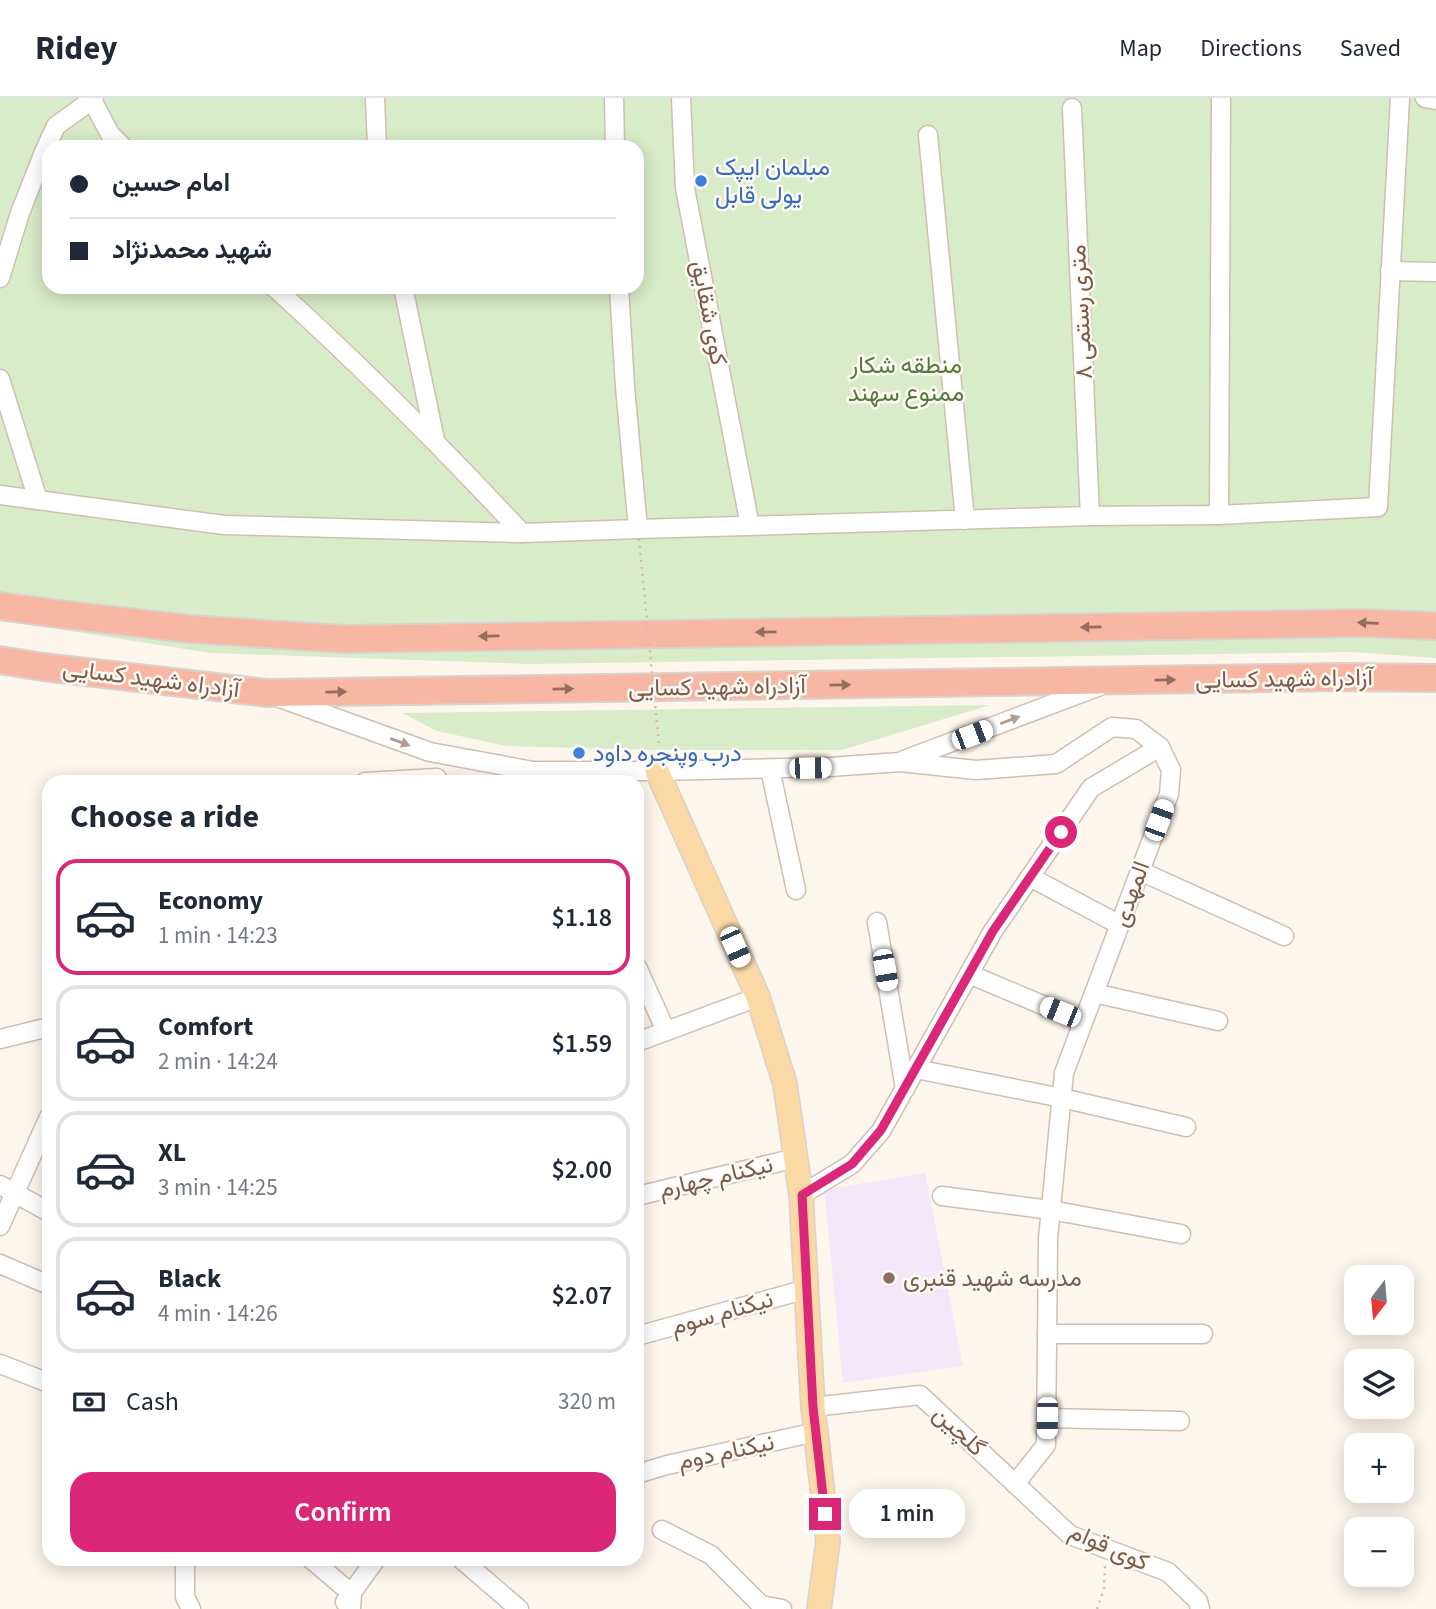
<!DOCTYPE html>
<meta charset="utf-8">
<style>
:root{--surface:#fff;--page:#f6f6f7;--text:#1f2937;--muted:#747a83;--line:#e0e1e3;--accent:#db2777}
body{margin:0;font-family:"Source Sans 3",Vazirmatn,sans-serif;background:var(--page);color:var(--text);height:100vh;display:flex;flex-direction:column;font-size:26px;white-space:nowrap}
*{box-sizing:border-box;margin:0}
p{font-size:23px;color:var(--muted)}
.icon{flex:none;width:38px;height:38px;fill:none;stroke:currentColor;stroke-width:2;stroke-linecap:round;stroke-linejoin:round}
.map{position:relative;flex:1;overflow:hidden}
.drawer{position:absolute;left:42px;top:677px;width:602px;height:791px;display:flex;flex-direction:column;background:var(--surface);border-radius:21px;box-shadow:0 4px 18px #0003}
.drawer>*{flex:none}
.top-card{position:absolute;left:42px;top:42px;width:602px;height:154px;border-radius:21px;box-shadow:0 4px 18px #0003;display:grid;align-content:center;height:154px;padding:0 28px;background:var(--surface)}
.needle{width:46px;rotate:196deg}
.controls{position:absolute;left:1344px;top:1167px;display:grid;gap:14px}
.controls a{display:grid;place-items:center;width:70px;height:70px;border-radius:14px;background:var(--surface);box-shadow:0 4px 18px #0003;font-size:35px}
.end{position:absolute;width:32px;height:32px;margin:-16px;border:9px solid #db2777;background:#fff;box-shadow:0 0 0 4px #fff}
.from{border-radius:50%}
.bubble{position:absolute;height:49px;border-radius:21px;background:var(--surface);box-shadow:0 4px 18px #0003;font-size:23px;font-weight:600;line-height:49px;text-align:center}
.car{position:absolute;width:21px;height:42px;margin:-21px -10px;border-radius:9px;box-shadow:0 0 5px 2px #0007;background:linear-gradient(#fff 24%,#345 0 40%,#fff 0 76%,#345 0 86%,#fff 0)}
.top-card b{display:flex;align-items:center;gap:24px;height:66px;font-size:26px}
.top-card b+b{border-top:2px solid var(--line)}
.top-card i{width:18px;height:18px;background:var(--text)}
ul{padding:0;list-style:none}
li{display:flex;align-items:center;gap:21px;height:116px;margin:0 14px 10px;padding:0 14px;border:4px solid var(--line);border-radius:21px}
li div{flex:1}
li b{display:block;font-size:26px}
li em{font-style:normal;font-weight:600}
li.active{border-color:var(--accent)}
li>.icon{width:63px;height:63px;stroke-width:1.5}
h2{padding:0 28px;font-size:32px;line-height:84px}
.pay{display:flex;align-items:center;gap:18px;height:77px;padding:0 28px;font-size:26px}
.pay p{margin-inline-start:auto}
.cta{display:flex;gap:14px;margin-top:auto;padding:14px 28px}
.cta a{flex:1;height:80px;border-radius:21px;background:var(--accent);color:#fff;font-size:28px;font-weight:600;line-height:80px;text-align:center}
header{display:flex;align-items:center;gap:42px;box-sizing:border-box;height:98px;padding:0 35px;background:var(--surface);border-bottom:2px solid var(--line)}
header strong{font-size:33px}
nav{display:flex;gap:38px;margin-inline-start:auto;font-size:24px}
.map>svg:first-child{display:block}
</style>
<header>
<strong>Ridey</strong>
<nav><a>Map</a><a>Directions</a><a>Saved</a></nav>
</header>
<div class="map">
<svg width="1436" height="1511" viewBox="0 0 1436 1511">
<rect width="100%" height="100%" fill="#fdf6ec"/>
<path fill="#f3e8fa" d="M 925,1075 L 963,1268 L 843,1285 L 824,1092 Z"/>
<g fill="#d8ecc9" fill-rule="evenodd">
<path d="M 0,0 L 1436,0 L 1436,560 L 1351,554 L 529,566 L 210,555 L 0,522 ZM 49,49 L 637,49 L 637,189 L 49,189 Z"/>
<path d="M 990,607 L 842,652 L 649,652 L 506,648 L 437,633 L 402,615 Z"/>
</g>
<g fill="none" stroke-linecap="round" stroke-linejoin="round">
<g stroke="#d1beb0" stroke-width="21">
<g id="minor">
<path d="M 94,0 L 92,2 L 110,36 L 123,49"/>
<path d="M 375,0 L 377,49"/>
<path d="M 614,0 L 615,49"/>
<path d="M 681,0 L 685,90 L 750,428"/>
<path d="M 1425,0 L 1436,2"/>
<path d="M 1072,10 L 1090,418"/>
<path d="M 928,37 L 965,422"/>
<path d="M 1390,173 L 1436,174"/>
<path d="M 0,180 L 20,115 L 44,54 L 56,28 L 92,2 L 91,0"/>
<path d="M 274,189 C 361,268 442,349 522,435"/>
<path d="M 403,189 L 435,342"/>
<path d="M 0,281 L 38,402"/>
<path d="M 0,397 L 224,427 L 522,435 L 638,431 L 625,289 L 619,189"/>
<path d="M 1219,417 L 1221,0"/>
<path d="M 638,431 L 1090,418 L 1219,417 L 1378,409 L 1400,0"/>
<path d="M 280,600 L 430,654 L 533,673 L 657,673 L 830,669 L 900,664 L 976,672 L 1056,666 L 1112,629 L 1136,631 L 1160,649 L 1171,672 L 1169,696 L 1064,975 L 1048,1141 L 1046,1347 L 1015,1386"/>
<path d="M 904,662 L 1100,588"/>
<path d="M 770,671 L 796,792"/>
<path d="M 365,684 L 437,680"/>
<path d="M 1140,773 L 1284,838"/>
<path d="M 1030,779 L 1120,827"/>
<path d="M 877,824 L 905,991"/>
<path d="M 637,869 L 666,933"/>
<path d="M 969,876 L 1083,924"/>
<path d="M 1094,895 L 1218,923"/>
<path d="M 0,941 L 49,929"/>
<path d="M 637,944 L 758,899"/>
<path d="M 916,971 L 1062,1000 L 1186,1029"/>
<path d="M 0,1087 L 49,1114"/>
<path d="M 801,1097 L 852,1066 L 881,1033 L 993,833 L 1091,690 L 1160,649"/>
<path d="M 637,1098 L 796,1060"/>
<path d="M 942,1098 L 1051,1112 L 1181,1136"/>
<path d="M 0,1128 L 49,1019"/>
<path d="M 0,1166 L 49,1187"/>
<path d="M 1047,1236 L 1203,1236"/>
<path d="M 637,1238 L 807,1191"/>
<path d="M 0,1266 L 49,1285"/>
<path d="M 813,1309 L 920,1297 L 1070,1437 L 1168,1474 L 1198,1503 L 1200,1511"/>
<path d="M 1047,1320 L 1180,1323"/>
<path d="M 637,1376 L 667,1367 L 816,1334"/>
<path d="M 662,1432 L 711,1457 L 761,1507 L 782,1511"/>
<path d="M 185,1461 L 185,1499 L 191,1511"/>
<path d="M 311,1461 L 352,1496 L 351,1511"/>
<path d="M 461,1461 L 519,1511"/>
<path d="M 345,1504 L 376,1461"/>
</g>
</g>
<g stroke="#dad1cd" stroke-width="26">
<path id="major" d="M 657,673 L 758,899 L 785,986 L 801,1097 L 813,1309 L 828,1443 L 819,1511"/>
</g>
<g stroke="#dad1cd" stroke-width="30">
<g id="highway">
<path d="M 0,508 L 59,516 L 190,531 L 344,541 L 1362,525 L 1436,528"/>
<path d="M 0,562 L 43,569 L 267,595 L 1340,579 L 1436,580"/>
</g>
</g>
<path stroke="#d9b8a5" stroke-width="2.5" stroke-dasharray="2 5" stroke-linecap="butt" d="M 1097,1511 L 1104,1491 L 1105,1467"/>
<use href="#minor" stroke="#fff" stroke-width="18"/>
<use href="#major" stroke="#fbd9a5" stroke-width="23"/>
<use href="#highway" stroke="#f7b7a3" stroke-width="26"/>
<path stroke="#d9b8a5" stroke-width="2.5" stroke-dasharray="2 5" stroke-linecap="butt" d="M 639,441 L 659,647"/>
</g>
<defs><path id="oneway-solid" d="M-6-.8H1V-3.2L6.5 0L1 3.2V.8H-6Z" transform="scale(1.75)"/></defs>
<g fill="#936e5e">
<use href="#oneway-solid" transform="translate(1368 525) rotate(-178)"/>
<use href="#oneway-solid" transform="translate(1091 529) rotate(179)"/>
<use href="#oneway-solid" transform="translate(766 534) rotate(179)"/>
<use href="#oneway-solid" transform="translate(489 538) rotate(179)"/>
<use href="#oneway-solid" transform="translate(1165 582) rotate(-1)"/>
<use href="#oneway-solid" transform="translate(840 587) rotate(-1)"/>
<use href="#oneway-solid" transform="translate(563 591) rotate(-1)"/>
<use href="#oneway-solid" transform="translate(336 594) rotate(-1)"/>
</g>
<g fill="#af9d94">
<use href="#oneway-solid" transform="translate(1010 622) rotate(-21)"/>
<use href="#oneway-solid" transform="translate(400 644) rotate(20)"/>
</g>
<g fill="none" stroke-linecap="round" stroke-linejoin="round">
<path stroke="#db2777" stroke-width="9" d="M 825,1416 L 813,1309 L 802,1097 L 852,1066 L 881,1032 L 993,833 L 1061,734"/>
</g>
<g fill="#3f7fe0" stroke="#fffaf3" stroke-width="2.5">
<circle cx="701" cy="83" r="7"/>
<circle cx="579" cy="655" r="7"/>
</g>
<circle fill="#8d6e63" stroke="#fffaf3" stroke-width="2.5" cx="889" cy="1180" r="7"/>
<g text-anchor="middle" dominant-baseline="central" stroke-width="5" stroke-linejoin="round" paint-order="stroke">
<g font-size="24" fill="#366cbe" stroke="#fffaf3" text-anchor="start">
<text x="715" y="69">مبلمان ایپک<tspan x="715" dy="28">یولی قابل</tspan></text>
<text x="593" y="655">درب وپنجره داود</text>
</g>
<g font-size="24" fill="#7a5c4d" stroke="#fffaf3">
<text transform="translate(1081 214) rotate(-93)">۸ متری رستمی</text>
<text transform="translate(709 215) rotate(79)">کوی شقایق</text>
<text transform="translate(151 581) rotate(7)">آزادراه شهید کسایی</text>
<text transform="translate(1284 581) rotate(-1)">آزادراه شهید کسایی</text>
<text transform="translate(717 589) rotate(-1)">آزادراه شهید کسایی</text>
<text transform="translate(1131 796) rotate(-70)">المهدی</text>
<text transform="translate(716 1079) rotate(-13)">نیکنام چهارم</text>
<text transform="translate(722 1215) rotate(-16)">نیکنام سوم</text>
<text transform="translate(959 1333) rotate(43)">گلچین</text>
<text transform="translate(726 1354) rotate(-12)">نیکنام دوم</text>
<text transform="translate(1109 1449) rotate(24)">کوی قوام</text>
</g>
<g font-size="24" fill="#537a41" stroke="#fffaf3">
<text x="906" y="267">منطقه شکار<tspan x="906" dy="28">ممنوع سهند</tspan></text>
</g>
<g font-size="24" fill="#785e54" stroke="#fffaf3" text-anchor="start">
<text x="903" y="1180">مدرسه شهید قنبری</text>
</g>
</g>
</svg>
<div class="controls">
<a><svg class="needle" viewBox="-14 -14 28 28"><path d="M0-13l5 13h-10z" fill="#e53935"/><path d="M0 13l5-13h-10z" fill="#747a83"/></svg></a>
<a><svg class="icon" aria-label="layers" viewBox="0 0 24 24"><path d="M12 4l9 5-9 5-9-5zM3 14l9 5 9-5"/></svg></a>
<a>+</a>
<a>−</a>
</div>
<i class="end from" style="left:1061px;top:734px"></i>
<i class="end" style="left:825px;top:1416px"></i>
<div class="bubble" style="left:849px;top:1391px;width:116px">1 min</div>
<i class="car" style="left:972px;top:637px;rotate:69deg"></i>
<i class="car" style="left:810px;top:670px;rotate:89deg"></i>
<i class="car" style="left:1159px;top:722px;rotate:20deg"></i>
<i class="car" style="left:735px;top:849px;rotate:156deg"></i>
<i class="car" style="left:885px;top:872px;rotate:170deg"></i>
<i class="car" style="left:1060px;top:914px;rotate:292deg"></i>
<i class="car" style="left:1047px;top:1320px;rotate:181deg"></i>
<div class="top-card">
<b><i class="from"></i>امام حسین</b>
<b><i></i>شهید محمدنژاد</b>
</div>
<section class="drawer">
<h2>Choose a ride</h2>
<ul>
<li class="active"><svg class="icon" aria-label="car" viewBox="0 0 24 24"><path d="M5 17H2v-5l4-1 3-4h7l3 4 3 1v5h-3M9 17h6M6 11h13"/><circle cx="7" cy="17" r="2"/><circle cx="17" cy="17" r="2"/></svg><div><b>Economy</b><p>1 min · 14:23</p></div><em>$1.18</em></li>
<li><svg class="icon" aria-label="car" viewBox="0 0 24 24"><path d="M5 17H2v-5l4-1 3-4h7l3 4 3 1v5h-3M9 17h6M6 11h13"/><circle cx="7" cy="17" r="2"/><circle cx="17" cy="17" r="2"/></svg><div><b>Comfort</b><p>2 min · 14:24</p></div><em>$1.59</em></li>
<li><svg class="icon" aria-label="car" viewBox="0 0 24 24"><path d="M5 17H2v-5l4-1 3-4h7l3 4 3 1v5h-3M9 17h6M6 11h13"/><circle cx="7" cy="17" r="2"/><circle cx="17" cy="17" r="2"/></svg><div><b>XL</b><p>3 min · 14:25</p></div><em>$2.00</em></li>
<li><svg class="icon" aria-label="car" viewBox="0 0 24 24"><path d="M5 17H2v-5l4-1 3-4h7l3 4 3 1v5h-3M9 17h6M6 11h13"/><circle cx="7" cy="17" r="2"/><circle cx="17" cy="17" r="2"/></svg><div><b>Black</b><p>4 min · 14:26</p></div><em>$2.07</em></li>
</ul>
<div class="pay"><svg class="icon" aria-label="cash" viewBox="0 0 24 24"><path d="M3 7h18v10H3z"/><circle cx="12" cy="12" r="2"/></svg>Cash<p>320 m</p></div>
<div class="cta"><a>Confirm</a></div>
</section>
</div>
